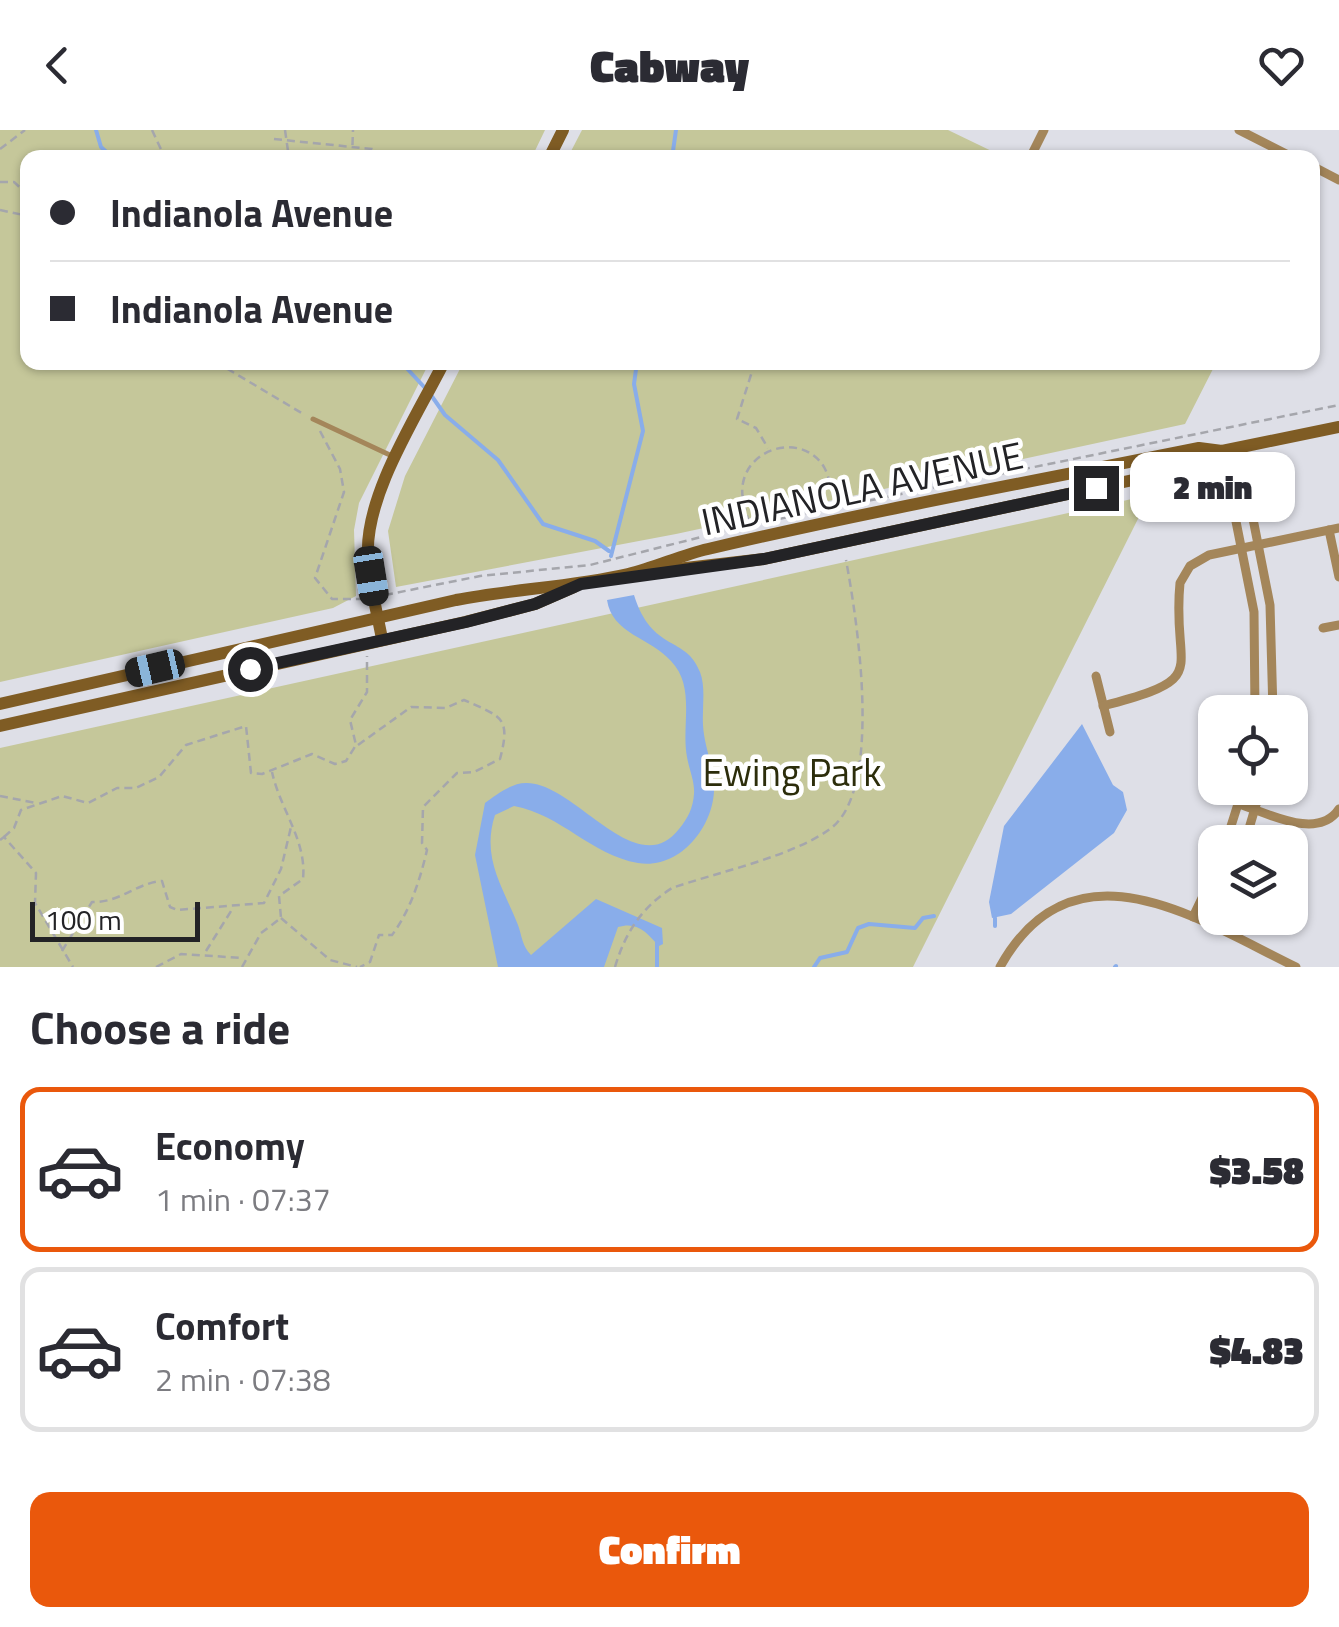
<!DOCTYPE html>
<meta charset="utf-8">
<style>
:root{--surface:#fff;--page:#f2f2f3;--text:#2b2b33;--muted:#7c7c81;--line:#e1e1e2;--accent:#ea580c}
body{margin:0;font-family:"Titillium Web",sans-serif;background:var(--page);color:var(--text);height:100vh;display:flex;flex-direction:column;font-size:38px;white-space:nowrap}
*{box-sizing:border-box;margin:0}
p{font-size:32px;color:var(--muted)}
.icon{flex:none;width:55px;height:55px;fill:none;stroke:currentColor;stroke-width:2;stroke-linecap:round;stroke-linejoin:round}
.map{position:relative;height:837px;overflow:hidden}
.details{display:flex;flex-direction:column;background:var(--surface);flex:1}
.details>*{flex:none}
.hud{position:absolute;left:20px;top:20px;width:1300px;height:220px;border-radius:20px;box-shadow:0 2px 8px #0004;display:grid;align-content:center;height:220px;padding:0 30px;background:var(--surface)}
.controls{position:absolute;left:1198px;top:565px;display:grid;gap:20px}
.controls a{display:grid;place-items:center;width:110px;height:110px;border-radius:20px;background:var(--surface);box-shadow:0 2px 8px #0004;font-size:50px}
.scale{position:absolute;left:30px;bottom:25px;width:170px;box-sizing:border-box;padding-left:10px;border:5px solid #232326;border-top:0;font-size:28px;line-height:35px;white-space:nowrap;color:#232326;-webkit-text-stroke:8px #fff;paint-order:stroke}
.end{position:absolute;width:45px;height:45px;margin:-22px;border:12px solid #232326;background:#fff;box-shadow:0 0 0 5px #fff}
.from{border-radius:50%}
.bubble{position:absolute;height:70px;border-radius:20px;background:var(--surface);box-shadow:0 2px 8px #0004;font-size:32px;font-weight:800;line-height:70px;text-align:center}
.car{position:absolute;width:30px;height:60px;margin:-30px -15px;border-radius:12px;box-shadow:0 0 8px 2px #0007;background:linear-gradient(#222 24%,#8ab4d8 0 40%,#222 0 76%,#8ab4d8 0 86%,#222 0)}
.hud b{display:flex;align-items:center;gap:35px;height:95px;font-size:38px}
.hud b+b{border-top:2px solid var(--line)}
.hud i{width:25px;height:25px;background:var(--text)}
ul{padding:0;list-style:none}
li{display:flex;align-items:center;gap:30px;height:165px;margin:0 20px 15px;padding:0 10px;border:5px solid var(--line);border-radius:20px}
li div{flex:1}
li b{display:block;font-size:38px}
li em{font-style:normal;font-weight:800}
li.current{border-color:var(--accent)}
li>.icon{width:90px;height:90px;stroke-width:1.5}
h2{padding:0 30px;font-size:45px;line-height:120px}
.button{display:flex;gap:20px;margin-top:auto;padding:20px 30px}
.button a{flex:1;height:115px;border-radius:20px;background:var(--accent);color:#fff;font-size:40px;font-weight:800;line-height:115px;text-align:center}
header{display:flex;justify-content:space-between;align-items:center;height:130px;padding:0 30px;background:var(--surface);font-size:45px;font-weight:800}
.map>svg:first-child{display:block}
</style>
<header><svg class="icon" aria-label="back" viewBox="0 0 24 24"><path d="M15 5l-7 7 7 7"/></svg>Cabway<svg class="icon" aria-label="heart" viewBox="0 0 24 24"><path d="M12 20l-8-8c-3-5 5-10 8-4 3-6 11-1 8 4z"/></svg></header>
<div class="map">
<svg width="1339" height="837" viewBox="0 0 1339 837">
<rect width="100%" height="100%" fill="#dedfe7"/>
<g fill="#c5c79a">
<path d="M 0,0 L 545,0 L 532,27 L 28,28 L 28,232 L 429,233 L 359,373 L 354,400 L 356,466 L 333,478 L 0,552 Z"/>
<path d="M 582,0 L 948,0 L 1004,27 L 568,27 Z"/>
<path d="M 463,233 L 463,232 L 1216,233 L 1185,294 L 676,404 L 396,457 L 388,401 L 405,346 Z"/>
<path d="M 1150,365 L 913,837 L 0,837 L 0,618 Z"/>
</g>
<g fill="#89adea">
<path d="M 634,465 C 652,523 686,505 700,542 C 706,558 702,577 703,595 C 704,615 713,635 714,655 C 716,694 681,740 638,733 C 591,725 562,685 514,676 L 495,685 C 481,728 503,757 518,795 C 522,806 522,816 531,825 L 596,769 L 662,798 L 663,814 L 659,816 C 647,803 638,791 618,797 L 604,837 L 498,837 L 475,725 L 485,673 C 496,665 511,653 526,653 C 575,652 636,754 679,699 C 688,688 693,678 694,664 C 695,652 689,639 687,627 C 681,595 696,557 671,531 C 651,508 612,504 607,470 Z"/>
<path d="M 1082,594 L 1113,655 L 1123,662 L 1127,680 L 1114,703 L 1011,784 L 992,788 L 989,772 L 1004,696 Z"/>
</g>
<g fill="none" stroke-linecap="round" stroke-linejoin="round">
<g stroke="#89adea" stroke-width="4">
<path d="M 96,0 L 101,17 L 113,28"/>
<path d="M 672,28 L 676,0"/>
<path d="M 401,232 L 425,258"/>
<path d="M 431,265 L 445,285 L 498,330 L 543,394 L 595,411 L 609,421"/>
<path d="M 611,426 L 643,301 L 634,254 L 637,232"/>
<path d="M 995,788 L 995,796"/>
<path d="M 657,837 L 657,812"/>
<path d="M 814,837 L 820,828 L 847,822 L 858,798 L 869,794 L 915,798 L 923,788 L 934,786"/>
<path d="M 1115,837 L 1116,836"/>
</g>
<g stroke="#a5a6ac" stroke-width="2.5" stroke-dasharray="8 5" stroke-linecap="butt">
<path d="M 152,0 L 165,28"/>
<path d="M 285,0 L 289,28"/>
<path d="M 274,9 L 372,19 L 394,28"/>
<path d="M 0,19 L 25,0"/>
<path d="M 352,28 L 353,0"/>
<path d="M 0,52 L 14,52 L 28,65"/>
<path d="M 0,80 L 28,86"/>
<path d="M 216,232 L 305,285"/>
<path d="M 755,232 L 737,289 L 756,298 L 768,318"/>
<path d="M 780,232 L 803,232"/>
<path d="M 320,301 L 340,339 L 344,362 L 315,448 L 332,469 L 362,469"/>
<path d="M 749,393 C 746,381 740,366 743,353 C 750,316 803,303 824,337 C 829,346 831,358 834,368"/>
<path d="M 385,465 L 480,446 L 590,435 L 749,395 L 1339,275"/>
<path d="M 358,615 L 411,577 L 446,578 L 464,570 C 502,587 511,587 500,629 L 474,642 L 457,643 L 423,677 L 422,713 L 427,720 C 420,750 410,781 392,805 L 379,805 L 370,832 L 360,837"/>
<path d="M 0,666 L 36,673"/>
<path d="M 4,707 L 14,698 L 21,680 L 62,666 L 88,673 L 117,658 L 136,658 L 159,647 L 186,615 L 246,596 L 251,643 L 262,644 L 312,624 L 335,634 L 346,631 L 356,615 L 350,590 L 367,562 L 367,526"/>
<path d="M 0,710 L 4,707 L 36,743 L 35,773 L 73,837"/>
<path d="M 281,788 L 330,830 L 357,837"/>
<path d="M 62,821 L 92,772 C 120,773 136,753 162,751 L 170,777 L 177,780 L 264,773 L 281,739 L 291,697"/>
<path d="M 206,821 L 233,778"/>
<path d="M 156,837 L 181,824 L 243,828"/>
<path d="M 242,837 L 261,803 L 281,788 L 279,766 L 303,749 C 307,711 280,679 272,642"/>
<path d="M 615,837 C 625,803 642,777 672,758 C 718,742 791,727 830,699 C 884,660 857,489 846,430"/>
</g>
<path stroke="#a4865a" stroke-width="5" d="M 313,289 L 392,326"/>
<g stroke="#a4865a" stroke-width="9">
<path d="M 1239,0 L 1294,28"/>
<path d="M 1030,28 L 1044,0"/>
<path d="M 1312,36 L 1339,50"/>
<path d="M 1239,318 L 1270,475 L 1273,582"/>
<path d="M 1222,321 L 1254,482 L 1255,582"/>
<path d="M 1329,400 L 1339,447"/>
<path d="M 1323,498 L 1339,495"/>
<path d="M 1096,546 L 1110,602"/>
<path d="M 1103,576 C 1215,547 1171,543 1180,453 L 1190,436 L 1209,425 L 1339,398"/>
<path d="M 1239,674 C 1268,683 1318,711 1339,679"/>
<path d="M 1226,712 L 1243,658"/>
<path d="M 1245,712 L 1261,658"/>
<path d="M 1193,787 L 1215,741"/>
<path d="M 1000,837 C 1074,704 1199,790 1296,837"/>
</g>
<g stroke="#7f5c24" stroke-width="12">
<path d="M 549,28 L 563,0"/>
<path d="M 651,442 L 764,429 L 1203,335 L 1222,321"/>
<path d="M 382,509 C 377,482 369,453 368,425 C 365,365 417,286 444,232"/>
<path d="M 0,574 L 456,470 C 513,459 571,457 628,444 C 655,438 681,425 708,419 C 870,381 1035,351 1199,318 L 1222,321 L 1339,297"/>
<path d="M 0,596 L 465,492 L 535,474 L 574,457"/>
</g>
</g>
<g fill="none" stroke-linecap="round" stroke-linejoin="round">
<path stroke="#232326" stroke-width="12" d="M 250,539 L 466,492 L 535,474 L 581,454 L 764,429 L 1096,358"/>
</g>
<g text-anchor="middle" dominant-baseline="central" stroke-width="9" stroke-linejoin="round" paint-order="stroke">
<g font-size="38" fill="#232326" stroke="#fff">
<text transform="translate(862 358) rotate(-12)">INDIANOLA AVENUE</text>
</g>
<g font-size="38" fill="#2c2d0b" stroke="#fff">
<text x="792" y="642">Ewing Park</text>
</g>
</g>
</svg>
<div class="controls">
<a><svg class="icon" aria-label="locate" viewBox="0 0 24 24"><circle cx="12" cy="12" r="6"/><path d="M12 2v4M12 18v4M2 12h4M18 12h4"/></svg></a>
<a><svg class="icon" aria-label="layers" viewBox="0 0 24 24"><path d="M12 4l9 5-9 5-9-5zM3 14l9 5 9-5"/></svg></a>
</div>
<div class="scale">100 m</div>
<i class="end from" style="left:250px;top:539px"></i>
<i class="end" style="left:1096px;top:358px"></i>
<div class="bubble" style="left:1130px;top:322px;width:165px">2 min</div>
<i class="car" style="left:371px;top:446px;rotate:171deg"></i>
<i class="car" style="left:155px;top:538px;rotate:257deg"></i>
<div class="hud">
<b><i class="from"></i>Indianola Avenue</b>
<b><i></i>Indianola Avenue</b>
</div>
</div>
<section class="details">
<h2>Choose a ride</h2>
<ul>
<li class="current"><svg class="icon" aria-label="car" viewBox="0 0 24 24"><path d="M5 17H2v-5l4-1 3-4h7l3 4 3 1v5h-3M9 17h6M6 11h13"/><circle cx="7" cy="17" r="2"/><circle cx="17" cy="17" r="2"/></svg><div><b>Economy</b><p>1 min · 07:37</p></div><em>$3.58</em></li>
<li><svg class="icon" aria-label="car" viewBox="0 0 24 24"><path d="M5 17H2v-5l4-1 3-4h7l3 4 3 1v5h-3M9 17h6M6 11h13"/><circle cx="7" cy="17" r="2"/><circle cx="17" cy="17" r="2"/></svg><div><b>Comfort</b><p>2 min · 07:38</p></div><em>$4.83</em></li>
</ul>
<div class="button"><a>Confirm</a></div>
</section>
